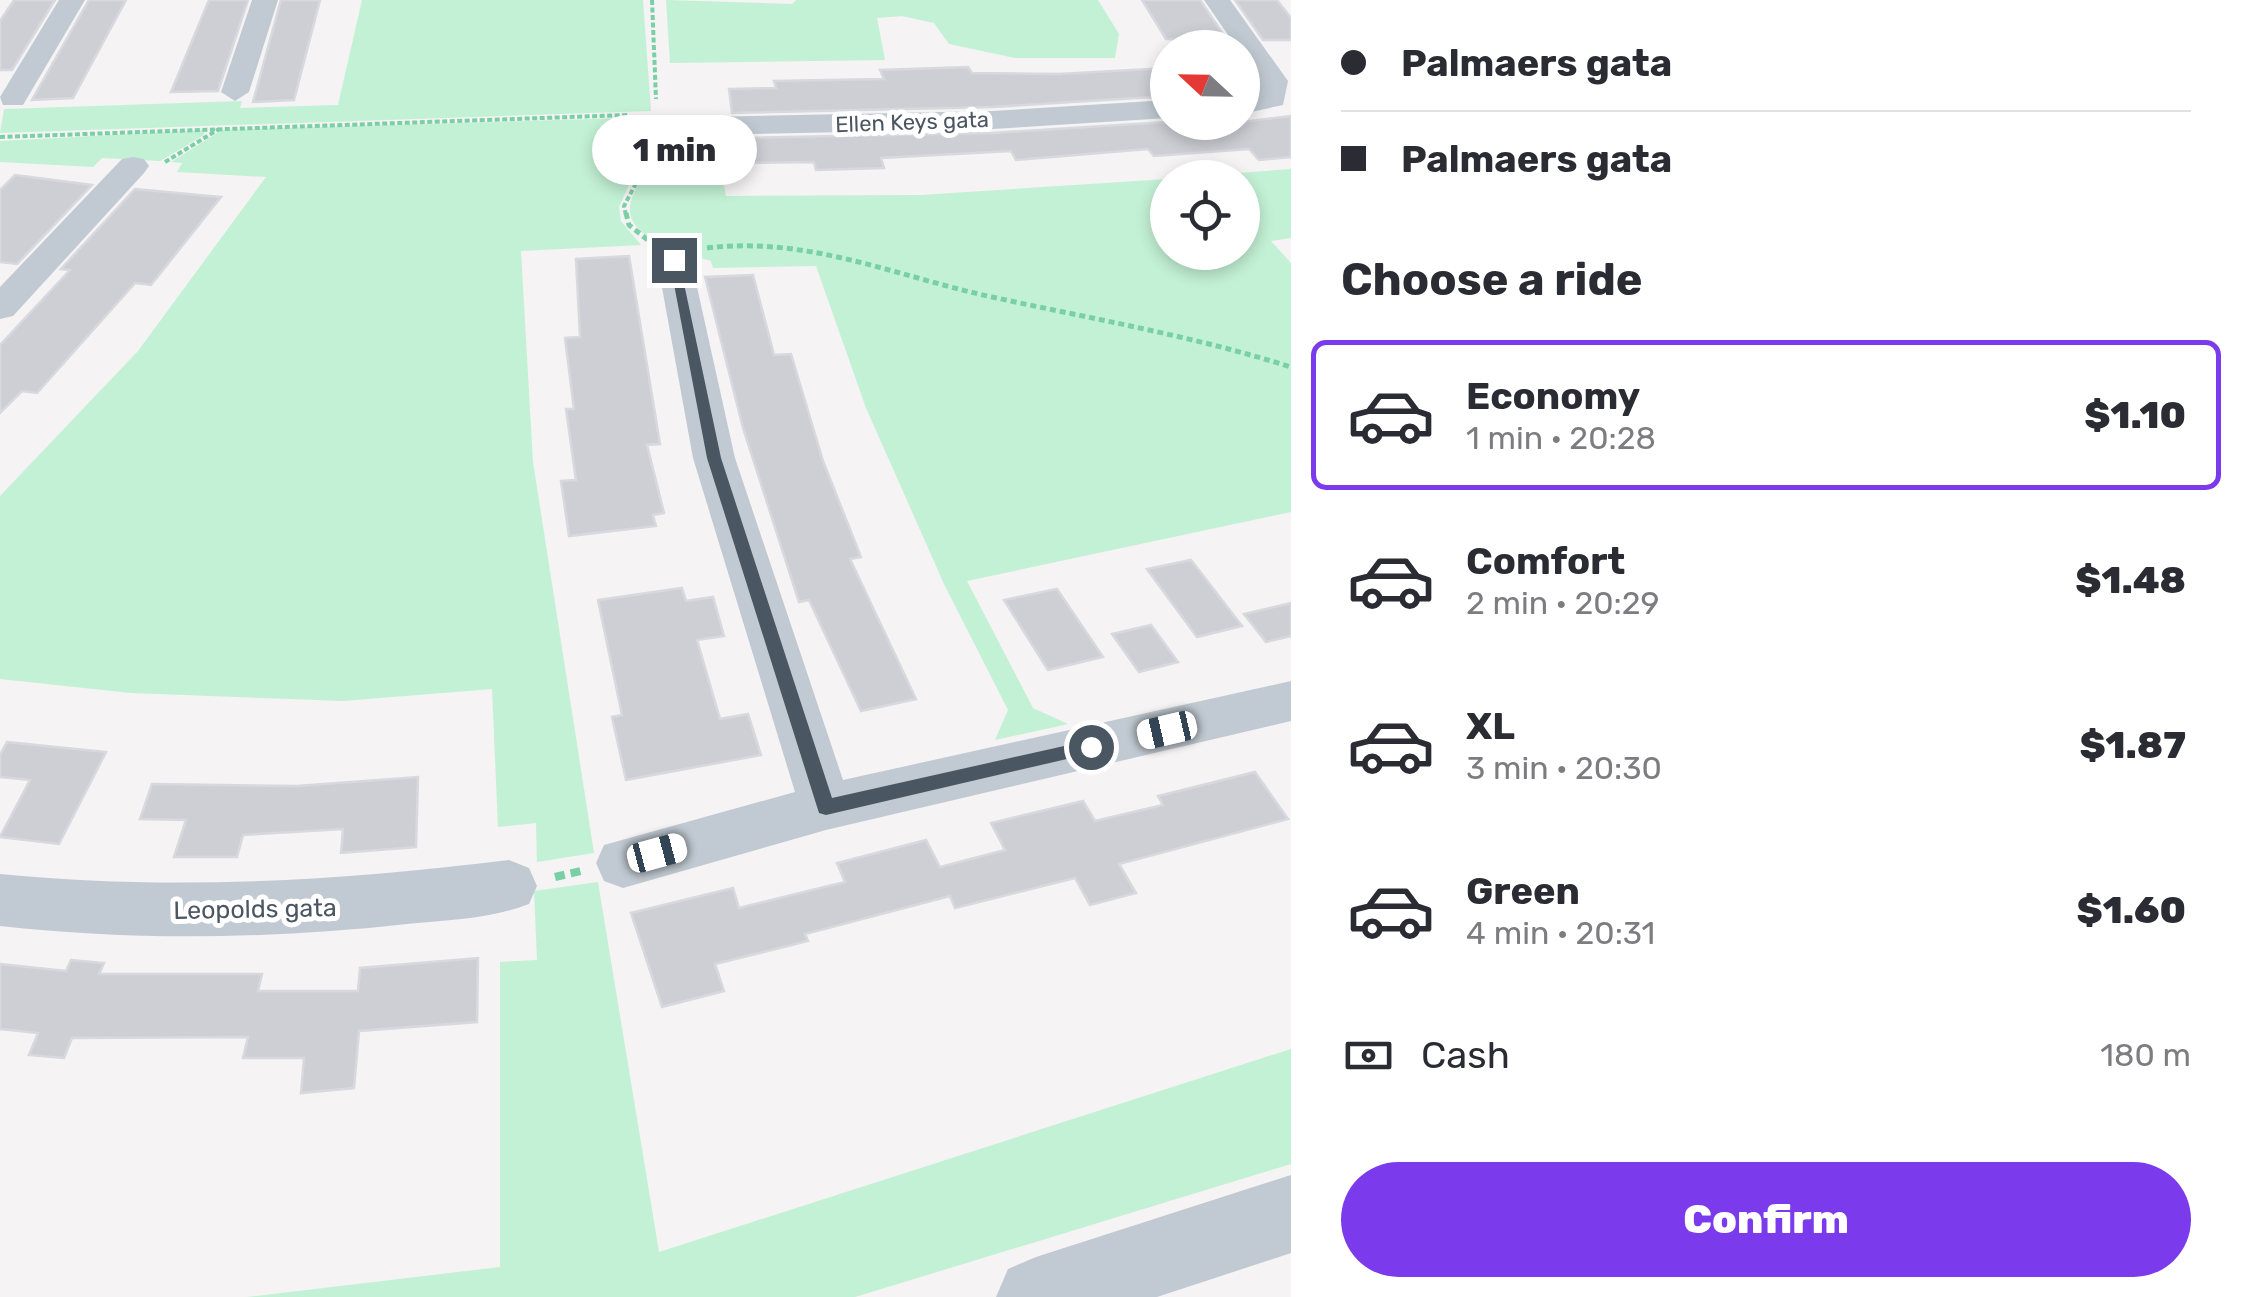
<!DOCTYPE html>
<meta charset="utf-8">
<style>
:root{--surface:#fff;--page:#f7f7f7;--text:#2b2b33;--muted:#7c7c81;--line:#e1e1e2;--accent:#7c3aed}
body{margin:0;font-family:Rubik,sans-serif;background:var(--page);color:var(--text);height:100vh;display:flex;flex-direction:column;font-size:38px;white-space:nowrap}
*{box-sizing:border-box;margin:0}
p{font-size:32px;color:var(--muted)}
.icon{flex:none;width:55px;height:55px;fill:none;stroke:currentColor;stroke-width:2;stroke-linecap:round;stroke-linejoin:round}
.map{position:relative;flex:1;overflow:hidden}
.details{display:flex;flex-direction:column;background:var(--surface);width:950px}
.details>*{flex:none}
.hud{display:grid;align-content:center;height:220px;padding:0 50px;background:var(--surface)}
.needle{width:65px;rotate:292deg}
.fabs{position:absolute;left:1150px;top:30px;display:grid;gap:20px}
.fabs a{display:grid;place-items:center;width:110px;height:110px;border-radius:50%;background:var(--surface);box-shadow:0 5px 15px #0003;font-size:50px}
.end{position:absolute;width:45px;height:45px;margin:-22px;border:12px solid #4a5661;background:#fff;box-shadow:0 0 0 5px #fff}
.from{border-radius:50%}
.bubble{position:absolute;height:70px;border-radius:35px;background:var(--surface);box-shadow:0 5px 15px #0003;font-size:32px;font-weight:800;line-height:70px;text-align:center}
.car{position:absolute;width:30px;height:60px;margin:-30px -15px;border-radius:12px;box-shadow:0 0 8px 2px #0007;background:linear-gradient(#fff 24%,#345 0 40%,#fff 0 76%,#345 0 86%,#fff 0)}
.hud b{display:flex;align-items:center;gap:35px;height:95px;font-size:38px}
.hud b+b{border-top:2px solid var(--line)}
.hud i{width:25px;height:25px;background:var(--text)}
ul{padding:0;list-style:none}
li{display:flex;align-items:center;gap:30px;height:150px;margin:0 20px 15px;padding:0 30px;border:5px solid transparent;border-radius:15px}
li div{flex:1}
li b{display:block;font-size:38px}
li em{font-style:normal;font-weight:800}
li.on{border-color:var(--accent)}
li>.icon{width:90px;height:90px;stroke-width:1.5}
h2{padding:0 50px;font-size:45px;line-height:120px}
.pay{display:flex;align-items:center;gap:25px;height:110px;padding:0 50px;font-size:38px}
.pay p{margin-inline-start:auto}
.action{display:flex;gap:20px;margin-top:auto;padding:20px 50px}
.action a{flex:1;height:115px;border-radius:60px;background:var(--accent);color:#fff;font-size:40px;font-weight:800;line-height:115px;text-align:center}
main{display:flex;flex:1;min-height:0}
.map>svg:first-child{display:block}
</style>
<main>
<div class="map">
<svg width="1291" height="1297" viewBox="0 0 1291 1297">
<rect width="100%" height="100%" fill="#f5f3f3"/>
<g fill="#c3f1d5">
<path d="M 362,0 L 643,0 L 651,111 L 0,133 L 4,109 L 242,101 L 240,108 L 338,105 Z"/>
<path d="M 666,0 L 792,4 L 796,0 L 1098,0 L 1119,34 L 1115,58 L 1015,58 L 949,44 L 934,23 L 902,16 L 877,18 L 885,60 L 670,63 Z"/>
<path d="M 624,118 L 643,121 L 652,133 L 619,207 L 621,221 L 641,245 L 521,251 L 533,462 L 594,853 L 537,862 L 536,823 L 498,827 L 492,689 L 343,701 L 131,693 L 0,679 L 0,496 L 138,351 L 266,177 L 177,172 L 182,163 L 171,162 L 222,130 Z"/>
<path d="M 204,130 L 204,135 L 160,161 L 102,158 L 93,167 L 0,162 L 0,141 Z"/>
<path d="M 663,133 L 714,134 L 726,196 L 921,195 L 1167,179 L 1168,252 L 1242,252 L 1242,178 L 1184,177 L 1291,169 L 1291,238 L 1271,241 L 1291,263 L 1291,512 L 967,581 L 1033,708 L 1068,724 L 995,740 L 1008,710 L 944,584 L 866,408 L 816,266 L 713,268 L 711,261 C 685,253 617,238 632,198 C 641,175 656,157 663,133 Z"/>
<path d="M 598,882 L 659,1252 L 1291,1049 L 1291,1164 L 855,1297 L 247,1297 L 500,1267 L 500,962 L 537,960 L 534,891 Z"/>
</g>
<g fill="#cdcfd5" stroke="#d7d9de" stroke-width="2.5">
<path d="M 14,0 L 55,0 L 12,70 L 0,70 L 0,21 Z"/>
<path d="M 89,0 L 126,0 L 73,98 L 32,100 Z"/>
<path d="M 209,0 L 248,0 L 218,91 L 171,92 Z"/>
<path d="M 281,0 L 320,0 L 294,100 L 253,102 Z"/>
<path d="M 1142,0 L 1200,0 L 1227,40 L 1166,39 Z"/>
<path d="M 1235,0 L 1277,0 L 1291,18 L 1291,40 L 1263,40 Z"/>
<path d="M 968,67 L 972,73 L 1059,74 L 1168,68 L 1168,96 L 992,107 L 732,113 L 729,89 L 776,88 L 774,81 L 884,79 L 880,70 Z"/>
<path d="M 1291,116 L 1291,157 L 1259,160 L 1249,149 L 1154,156 L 1148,149 L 1016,160 L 1011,151 L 881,158 L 884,168 L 816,170 L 814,162 L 739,163 L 736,138 L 992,133 L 1168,122 L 1242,122 Z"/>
<path d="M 15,175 L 92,185 L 17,264 L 0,262 L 0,190 Z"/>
<path d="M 135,189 L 221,197 L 151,285 L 135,283 L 37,393 L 22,391 L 0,413 L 0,345 L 70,270 L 61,269 Z"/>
<path d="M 629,256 L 660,444 L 647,445 L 664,513 L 653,515 L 656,526 L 569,536 L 561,481 L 576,480 L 566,409 L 574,409 L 565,338 L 580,337 L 576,259 Z"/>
<path d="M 753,275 L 774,355 L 791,354 L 823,461 L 861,557 L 850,559 L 916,699 L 861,711 L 809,600 L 799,602 L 743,428 L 705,277 Z"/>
<path d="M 1191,560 L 1242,626 L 1197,637 L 1147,569 Z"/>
<path d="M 682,588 L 686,601 L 713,597 L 724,636 L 697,640 L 720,719 L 748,714 L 761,755 L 626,780 L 612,717 L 622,715 L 598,600 Z"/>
<path d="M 1057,589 L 1103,657 L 1048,670 L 1004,600 Z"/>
<path d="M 1291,603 L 1291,636 L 1266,642 L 1244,614 Z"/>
<path d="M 1151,625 L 1178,662 L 1139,672 L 1112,634 Z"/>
<path d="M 7,742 L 106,752 L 59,844 L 0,837 L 30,780 L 0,777 L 0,755 Z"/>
<path d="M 1255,772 L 1288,819 L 1119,864 L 1136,893 L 1090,905 L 1075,878 L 955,908 L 950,896 L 805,934 L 808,941 L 715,964 L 724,991 L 662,1007 L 631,913 L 733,888 L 739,908 L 845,882 L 837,863 L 926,840 L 940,867 L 1005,850 L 991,823 L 1083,801 L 1095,821 L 1163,805 L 1158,796 Z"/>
<path d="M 418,777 L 416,847 L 341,853 L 343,829 L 243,835 L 237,857 L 174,857 L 186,820 L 140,819 L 152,784 L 297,786 Z"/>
<path d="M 478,958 L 477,1022 L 359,1031 L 354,1088 L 301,1093 L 304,1058 L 243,1058 L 248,1037 L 72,1038 L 64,1058 L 29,1055 L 38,1033 L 0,1029 L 0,964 L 66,971 L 71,960 L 104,963 L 99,974 L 262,974 L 258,991 L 358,991 L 360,968 Z"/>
</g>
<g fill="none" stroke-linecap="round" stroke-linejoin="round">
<g stroke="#7ad0a6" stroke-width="4" stroke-dasharray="5 2.5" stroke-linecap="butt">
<path d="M 652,0 L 656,99"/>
<path d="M 0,137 L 628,115"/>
<path d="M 165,162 L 219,129"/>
<path d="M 626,215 L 624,206 L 651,155"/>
</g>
<g stroke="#7ad0a6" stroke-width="5" stroke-dasharray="6 4" stroke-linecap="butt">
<path d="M 626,213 L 629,225 L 649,241"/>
<path d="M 707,248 C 808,236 895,276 992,297 C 1093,319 1193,336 1291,367"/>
</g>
<path stroke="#7ad0a6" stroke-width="8" stroke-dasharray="10 6" stroke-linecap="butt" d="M 555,877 L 581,871"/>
<g fill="#c1cad2" fill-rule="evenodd">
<path d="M 59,0 L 85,0 L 23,105 L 3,105 L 0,97 Z"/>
<path d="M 252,0 L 278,0 L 249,92 L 235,101 L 221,92 Z"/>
<path d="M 1204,0 L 1230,0 L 1288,81 L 1283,105 L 1242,114 L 1242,96 L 1259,93 C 1260,74 1242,66 1242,48 L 1237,48 Z"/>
<path d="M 1168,100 L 1168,118 L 992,129 L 657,136 L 642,127 L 657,118 L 992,111 Z"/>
<path d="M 133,157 L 144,159 L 149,166 L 144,173 L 13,316 L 0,319 L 0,287 L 122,159 Z"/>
<path d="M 674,250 L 686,253 L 691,260 L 735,458 L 843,780 L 1291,681 L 1291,721 L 826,830 L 623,888 L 604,881 L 596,863 L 604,845 L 795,792 L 693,458 L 657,260 L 662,253 Z"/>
<path d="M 509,860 L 529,868 L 537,886 L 529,904 C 491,919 448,920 407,924 C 271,939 136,941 0,926 L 0,874 C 171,891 339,881 509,860 Z"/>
</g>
<path fill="#c1cad2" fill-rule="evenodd" d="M 1291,1175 L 1291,1253 L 1157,1297 L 996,1297 L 1008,1269 L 1036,1257 Z"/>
</g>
<path fill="#4a5661" d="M 669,258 L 679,260 L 721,458 L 832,798 L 1091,740 L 1100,747 L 1097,752 L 826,815 L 819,813 L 707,458 Z"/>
<g text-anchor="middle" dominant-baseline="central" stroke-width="10" stroke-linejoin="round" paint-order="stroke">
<g font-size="22" fill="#4a5661" stroke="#fff">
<text transform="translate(912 122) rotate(-2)">Ellen Keys gata</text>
</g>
<g font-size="25" fill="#4a5661" stroke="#fff">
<text transform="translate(255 909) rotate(-1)">Leopolds gata</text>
</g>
</g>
</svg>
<div class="fabs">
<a><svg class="needle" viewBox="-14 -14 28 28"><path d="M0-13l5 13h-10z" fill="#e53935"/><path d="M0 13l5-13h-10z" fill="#7c7c81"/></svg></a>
<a><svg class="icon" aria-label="locate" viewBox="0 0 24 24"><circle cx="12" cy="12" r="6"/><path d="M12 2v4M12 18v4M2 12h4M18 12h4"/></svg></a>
</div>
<i class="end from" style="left:1091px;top:747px"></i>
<i class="end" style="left:674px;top:260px"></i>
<div class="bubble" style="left:592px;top:115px;width:165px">1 min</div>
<i class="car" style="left:1167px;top:730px;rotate:257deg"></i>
<i class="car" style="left:657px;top:853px;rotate:75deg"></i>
</div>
<section class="details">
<div class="hud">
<b><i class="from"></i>Palmaers gata</b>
<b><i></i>Palmaers gata</b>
</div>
<h2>Choose a ride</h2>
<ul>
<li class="on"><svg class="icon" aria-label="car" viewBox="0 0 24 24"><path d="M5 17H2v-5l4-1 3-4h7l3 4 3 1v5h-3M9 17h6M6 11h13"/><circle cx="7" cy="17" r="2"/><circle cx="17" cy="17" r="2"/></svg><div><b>Economy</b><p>1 min · 20:28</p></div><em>$1.10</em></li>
<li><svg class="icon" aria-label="car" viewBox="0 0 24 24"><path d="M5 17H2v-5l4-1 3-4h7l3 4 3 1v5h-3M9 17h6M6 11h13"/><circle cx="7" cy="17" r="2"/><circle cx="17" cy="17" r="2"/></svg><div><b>Comfort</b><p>2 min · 20:29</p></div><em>$1.48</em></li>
<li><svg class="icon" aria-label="car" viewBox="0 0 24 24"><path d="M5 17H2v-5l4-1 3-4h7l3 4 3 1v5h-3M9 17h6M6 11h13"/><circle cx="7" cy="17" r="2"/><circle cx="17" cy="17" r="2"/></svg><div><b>XL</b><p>3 min · 20:30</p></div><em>$1.87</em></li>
<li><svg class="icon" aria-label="car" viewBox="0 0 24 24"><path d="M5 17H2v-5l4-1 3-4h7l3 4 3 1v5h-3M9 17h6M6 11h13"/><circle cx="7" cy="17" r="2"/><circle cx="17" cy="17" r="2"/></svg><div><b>Green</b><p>4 min · 20:31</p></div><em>$1.60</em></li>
</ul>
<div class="pay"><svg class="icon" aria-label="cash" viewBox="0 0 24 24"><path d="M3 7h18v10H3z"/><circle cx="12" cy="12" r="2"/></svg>Cash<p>180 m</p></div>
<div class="action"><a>Confirm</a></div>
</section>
</main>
